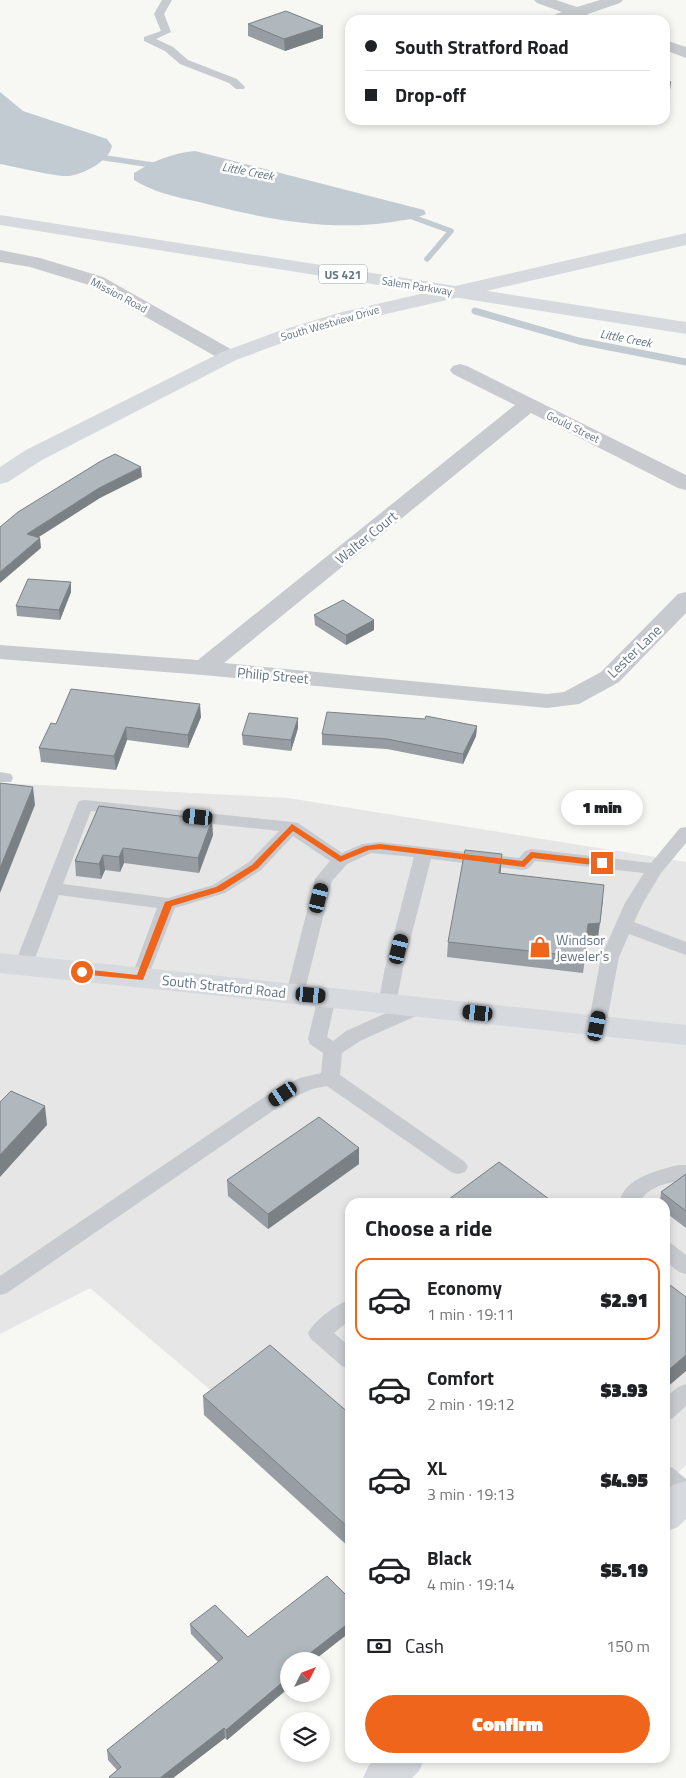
<!DOCTYPE html>
<meta charset="utf-8">
<style>
:root{--surface:#fff;--page:#f6f6f6;--text:#202124;--muted:#757577;--line:#e0e0e0;--accent:#ef651c}
body{margin:0;font-family:"Titillium Web",sans-serif;background:var(--page);color:var(--text);height:100vh;display:flex;flex-direction:column;font-size:19px;white-space:nowrap}
*{box-sizing:border-box;margin:0}
p{font-size:16px;color:var(--muted)}
.icon{flex:none;width:28px;height:28px;fill:none;stroke:currentColor;stroke-width:2;stroke-linecap:round;stroke-linejoin:round}
.map{position:relative;flex:1;overflow:hidden}
.details{position:absolute;left:345px;top:1198px;width:325px;height:565px;display:flex;flex-direction:column;background:var(--surface);border-radius:15px;box-shadow:0 2px 8px #0003}
.details>*{flex:none}
.top-card{position:absolute;left:345px;top:15px;width:325px;height:110px;border-radius:15px;box-shadow:0 2px 8px #0003;display:grid;align-content:center;height:110px;padding:0 20px;background:var(--surface)}
.needle{width:32px;rotate:48deg}
.fabs{position:absolute;left:280px;top:1652px;display:grid;gap:10px}
.fabs a{display:grid;place-items:center;width:50px;height:50px;border-radius:50%;background:var(--surface);box-shadow:0 2px 8px #0003;font-size:25px}
.end{position:absolute;width:22px;height:22px;margin:-11px;border:6px solid #ef651c;background:#fff;box-shadow:0 0 0 2px #fff}
.from{border-radius:50%}
.bubble{position:absolute;height:35px;border-radius:18px;background:var(--surface);box-shadow:0 2px 8px #0003;font-size:16px;font-weight:800;line-height:35px;text-align:center}
.car{position:absolute;width:15px;height:30px;margin:-15px -8px;border-radius:6px;box-shadow:0 0 4px 1px #0007;background:linear-gradient(#222 24%,#8ab4d8 0 40%,#222 0 76%,#8ab4d8 0 86%,#222 0)}
.top-card b{display:flex;align-items:center;gap:18px;height:48px;font-size:19px}
.top-card b+b{border-top:1px solid var(--line)}
.top-card i{width:12px;height:12px;background:var(--text)}
ul{padding:0;list-style:none}
li{display:flex;align-items:center;gap:15px;height:82px;margin:0 10px 8px;padding:0 10px;border:2px solid transparent;border-radius:15px}
li div{flex:1}
li b{display:block;font-size:19px}
li em{font-style:normal;font-weight:800}
li.selected{border-color:var(--accent)}
li>.icon{width:45px;height:45px;stroke-width:1.5}
h2{padding:0 20px;font-size:22px;line-height:60px}
.pay{display:flex;align-items:center;gap:12px;height:55px;padding:0 20px;font-size:19px}
.pay p{margin-inline-start:auto}
.primary-button{display:flex;gap:10px;margin-top:auto;padding:10px 20px}
.primary-button a{flex:1;height:58px;border-radius:30px;background:var(--accent);color:#fff;font-size:20px;font-weight:800;line-height:58px;text-align:center}
.map>svg:first-child{display:block}
</style>
<div class="map">
<svg width="686" height="1778" viewBox="0 0 686 1778">
<rect width="100%" height="100%" fill="#f7f7f4"/>
<path fill="#e5e6e5" d="M 0,783 L 288,798 L 686,862 L 686,1465 L 665,1484 L 665,1202 L 350,1202 L 350,1508 L 90,1288 L 0,1334 Z"/>
<g fill="#c1cbd1">
<path d="M 0,92 L 23,111 L 107,139 L 112,146 C 109,161 84,174 69,176 C 56,177 16,167 0,164 Z"/>
<path d="M 195,151 L 424,210 L 426,214 C 415,219 404,220 392,222 C 328,232 261,218 199,202 C 176,197 153,192 134,180 L 134,173 C 153,161 173,153 195,151 Z"/>
</g>
<g fill="none" stroke-linecap="round" stroke-linejoin="round">
<g stroke="#c1cbd1" stroke-width="5.5">
<path d="M 92,156 L 159,166"/>
<path d="M 407,215 L 451,231 L 427,259"/>
</g>
<path stroke="#c1cbd1" stroke-width="7" d="M 475,311 L 579,341 L 686,362"/>
<g fill="#c7cace" fill-rule="evenodd">
<path d="M 162,0 L 172,0 L 164,14 L 171,32 L 156,39 L 173,47 L 188,60 L 237,79 L 245,87 L 244,89 L 236,89 L 229,83 L 180,64 L 165,51 L 144,41 L 144,37 L 161,31 L 154,14 Z"/>
<path d="M 0,772 L 11,774 L 13,778 L 11,782 L 0,782 Z"/>
<path d="M 85,800 L 292,822 L 298,823 L 342,853 L 362,844 L 380,842 L 519,858 L 525,851 L 531,849 L 651,863 L 680,828 L 686,827 L 686,843 L 661,873 L 643,903 L 634,922 L 686,942 L 686,955 L 629,934 L 619,957 L 606,1026 L 604,1031 L 597,1033 L 590,1031 L 588,1026 L 601,957 L 625,903 L 644,873 L 535,861 L 529,868 L 523,870 L 431,859 L 403,968 L 396,1004 L 394,1009 L 387,1010 L 380,1009 L 378,1004 L 385,968 L 414,857 L 371,853 L 347,864 L 332,881 L 304,994 L 302,999 L 295,1000 L 288,999 L 286,994 L 315,879 L 330,861 L 293,836 L 261,870 L 225,893 L 175,908 L 146,982 L 140,984 L 134,982 L 131,978 L 157,908 L 59,895 L 32,966 L 29,970 L 23,972 L 17,970 L 14,966 L 77,805 L 79,801 ZM 91,811 L 279,831 L 249,862 L 213,885 L 168,898 L 63,884 Z"/>
<path d="M 327,991 L 334,992 L 336,997 L 327,1037 L 333,1041 L 346,1031 L 411,1002 L 418,1001 L 425,1002 L 427,1007 L 425,1012 L 360,1041 L 342,1053 L 340,1075 L 465,1162 L 468,1167 L 465,1172 L 458,1174 L 451,1172 L 327,1086 L 312,1089 L 290,1099 L 7,1293 L 0,1295 L 0,1276 L 276,1089 L 300,1078 L 321,1073 L 323,1053 L 310,1044 L 308,1039 L 318,997 L 320,992 Z"/>
<path d="M 679,1165 L 686,1165 L 686,1181 C 672,1180 645,1188 640,1202 L 620,1202 C 622,1179 660,1169 679,1165 Z"/>
<path d="M 665,1242 L 672,1244 L 686,1255 L 686,1274 L 679,1272 L 665,1261 Z"/>
<path d="M 350,1300 L 350,1320 L 334,1333 L 350,1347 L 350,1369 L 342,1366 L 311,1339 L 308,1333 C 315,1320 336,1304 350,1300 Z"/>
<path d="M 686,1384 L 686,1406 L 673,1418 L 665,1421 L 665,1398 L 678,1387 Z"/>
<path d="M 665,1465 L 673,1468 L 686,1479 L 686,1502 L 678,1499 L 665,1488 Z"/>
</g>
<g fill="#c7cace" fill-rule="evenodd">
<path d="M 534,0 L 556,0 L 577,7 L 600,0 L 623,0 L 620,3 L 588,14 L 586,17 L 569,20 L 545,20 L 548,17 L 562,12 L 537,3 Z"/>
<path d="M 665,40 L 686,47 L 686,58 L 665,50 Z"/>
<path d="M 0,250 L 40,258 L 103,277 L 236,352 L 239,356 L 236,360 L 229,362 L 222,360 L 89,285 L 30,267 L 0,262 Z"/>
<path d="M 460,364 L 467,366 L 686,475 L 686,490 L 678,488 L 531,413 L 224,663 L 547,694 L 564,692 L 601,672 L 678,594 L 686,592 L 686,613 L 619,682 L 579,704 L 547,708 L 203,675 L 0,659 L 0,645 L 198,660 L 515,405 L 453,374 L 450,370 L 453,366 Z"/>
</g>
<g fill="#d6dadf" fill-rule="evenodd">
<path d="M 686,233 L 686,245 L 347,323 L 293,339 L 236,360 L 42,460 L 8,482 L 0,484 L 0,467 L 26,450 L 222,352 L 279,331 L 342,312 Z"/>
<path d="M 686,1481 L 686,1519 L 678,1527 L 665,1532 L 665,1493 L 673,1485 Z"/>
<path d="M 377,1758 L 425,1758 L 419,1771 L 412,1778 L 363,1778 L 369,1765 Z"/>
</g>
<path fill="#d6dadf" fill-rule="evenodd" d="M 0,953 L 686,1025 L 686,1045 L 0,973 Z"/>
<path fill="#d6dadf" fill-rule="evenodd" d="M 0,215 L 686,322 L 686,334 L 0,225 Z"/>
</g>
<g fill="#979da3">
<path d="M 248,24 L 323,38 L 285,51 L 248,36 Z"/>
<path d="M 71,582 L 71,592 L 60,620 L 17,616 L 16,606 Z"/>
<path d="M 314,615 L 374,620 L 374,630 L 346,645 L 315,625 Z"/>
<path d="M 201,717 L 188,748 L 127,740 L 116,770 L 41,762 L 39,748 L 56,724 Z"/>
<path d="M 298,718 L 298,728 L 291,751 L 243,745 L 242,735 Z"/>
<path d="M 477,726 L 476,736 L 463,764 L 387,749 L 322,745 L 322,734 Z"/>
<path d="M 99,806 L 213,835 L 199,873 L 124,863 L 120,872 L 105,870 L 101,879 L 76,876 L 75,861 Z"/>
<path d="M 501,869 L 500,873 L 598,938 L 587,940 L 583,973 L 447,957 L 448,942 Z"/>
<path d="M 359,1148 L 359,1164 L 268,1229 L 228,1196 L 227,1180 Z"/>
<path d="M 686,1174 L 686,1228 L 665,1212 L 665,1202 L 660,1202 L 661,1192 Z"/>
<path d="M 203,1396 L 350,1414 L 350,1548 L 204,1415 Z"/>
<path d="M 350,1599 L 350,1632 L 313,1661 L 289,1661 L 289,1681 L 284,1684 L 285,1691 L 227,1740 L 225,1738 L 173,1778 L 109,1778 L 109,1777 L 117,1770 L 108,1760 L 107,1750 L 218,1662 L 191,1634 L 190,1624 L 248,1637 Z"/>
</g>
<g fill="#7b8084">
<path d="M 323,26 L 323,38 L 285,51 L 284,39 Z"/>
<path d="M 671,82 L 670,90 L 665,92 L 665,84 Z"/>
<path d="M 141,467 L 142,477 L 100,498 L 28,544 L 27,534 L 99,488 Z"/>
<path d="M 40,538 L 41,548 L 0,583 L 0,572 Z"/>
<path d="M 71,582 L 71,592 L 60,620 L 59,610 Z"/>
<path d="M 374,620 L 374,630 L 346,645 L 346,635 Z"/>
<path d="M 200,704 L 201,717 L 188,748 L 188,735 Z"/>
<path d="M 298,718 L 298,728 L 291,751 L 291,740 Z"/>
<path d="M 477,726 L 476,736 L 463,764 L 463,754 Z"/>
<path d="M 126,727 L 127,740 L 116,770 L 114,756 Z"/>
<path d="M 33,787 L 35,805 L 0,893 L 0,868 Z"/>
<path d="M 212,820 L 213,835 L 199,873 L 198,858 Z"/>
<path d="M 123,848 L 124,863 L 120,872 L 119,857 Z"/>
<path d="M 502,854 L 501,869 L 498,888 L 499,873 Z"/>
<path d="M 103,855 L 105,870 L 101,879 L 99,864 Z"/>
<path d="M 603,900 L 598,938 L 587,940 L 583,973 L 588,924 Z"/>
<path d="M 45,1106 L 47,1125 L 0,1177 L 0,1155 Z"/>
<path d="M 359,1148 L 359,1164 L 268,1229 L 268,1214 Z"/>
<path d="M 686,1355 L 686,1371 L 665,1389 L 665,1373 Z"/>
<path d="M 350,1622 L 350,1632 L 313,1661 L 300,1661 Z"/>
<path d="M 289,1670 L 289,1681 L 284,1684 L 285,1691 L 227,1740 L 226,1730 L 280,1677 Z"/>
<path d="M 224,1728 L 225,1738 L 173,1778 L 160,1778 Z"/>
</g>
<g fill="#b0b7bd" stroke="#7b8084">
<path d="M 286,11 L 323,26 L 284,39 L 248,24 Z"/>
<path d="M 665,80 L 671,82 L 665,84 Z"/>
<path d="M 115,454 L 141,467 L 99,488 L 27,534 L 40,538 L 0,572 L 0,527 L 18,512 L 101,461 Z"/>
<path d="M 28,579 L 71,582 L 59,610 L 16,606 Z"/>
<path d="M 343,600 L 374,620 L 346,635 L 314,615 Z"/>
<path d="M 71,689 L 200,704 L 188,735 L 126,727 L 114,756 L 39,748 L 51,723 L 56,724 Z"/>
<path d="M 327,712 L 425,719 L 426,716 L 477,726 L 463,754 L 387,739 L 322,734 Z"/>
<path d="M 249,713 L 298,718 L 291,740 L 242,735 Z"/>
<path d="M 0,783 L 33,787 L 0,868 Z"/>
<path d="M 99,806 L 212,820 L 198,858 L 123,848 L 119,857 L 103,855 L 99,864 L 75,861 Z"/>
<path d="M 465,850 L 502,854 L 499,873 L 604,885 L 600,923 L 588,924 L 584,957 L 448,942 Z"/>
<path d="M 11,1091 L 45,1106 L 0,1155 L 0,1102 Z"/>
<path d="M 319,1117 L 359,1148 L 268,1214 L 227,1180 Z"/>
<path d="M 499,1162 L 553,1202 L 445,1202 Z"/>
<path d="M 686,1174 L 686,1211 L 661,1192 Z"/>
<path d="M 665,1282 L 666,1282 L 686,1297 L 686,1355 L 665,1373 Z"/>
<path d="M 270,1345 L 350,1414 L 350,1529 L 203,1396 Z"/>
<path d="M 327,1576 L 350,1599 L 350,1622 L 300,1661 L 289,1661 L 289,1670 L 280,1677 L 284,1681 L 226,1730 L 224,1728 L 160,1778 L 110,1778 L 109,1777 L 121,1767 L 107,1750 L 223,1658 L 190,1624 L 215,1605 L 248,1637 Z"/>
</g>
<path fill="#ef651c" d="M 292,824 L 341,856 L 365,846 L 380,844 L 522,861 L 531,852 L 602,860 L 606,863 L 602,866 L 533,858 L 524,867 L 380,849 L 369,850 L 340,862 L 293,831 L 258,868 L 222,891 L 172,906 L 143,980 L 79,974 L 77,972 L 82,969 L 137,975 L 165,902 L 216,887 L 252,865 Z"/>
<defs>
<g id="shop-bare" transform="scale(1.725)"><path d="M-5-2.5h2.3a2.7 3.5 0 0 1 5.4 0H5L5.5 6h-11ZM-1.5-2.5h3a1.5 2.3 0 0 0-3 0Z" fill="#ef651c" stroke="#fff" stroke-width="2.5" paint-order="stroke"/></g>
</defs>
<g fill-rule="evenodd">
<use href="#shop-bare" x="540" y="947"/>
</g>
<g text-anchor="middle" dominant-baseline="central" stroke-width="5" stroke-linejoin="round" paint-order="stroke">
<g font-size="11" fill="#647487" stroke="#fff">
<text transform="translate(417 286) rotate(9)">Salem Parkway</text>
<text transform="translate(119 295) rotate(28)">Mission Road</text>
<text transform="translate(330 323) rotate(-16)">South Westview Drive</text>
<text transform="translate(573 427) rotate(26)">Gould Street</text>
</g>
<g font-size="12" font-style="italic" fill="#5f7683" stroke="#fff">
<text transform="translate(248 171) rotate(11)">Little Creek</text>
<text transform="translate(626 338) rotate(11)">Little Creek</text>
</g>
<rect fill="#fff" stroke="#929eab" stroke-width="1" x="319" y="264.5" width="48" height="19" rx="4"/>
<g font-size="12" font-weight="bold" fill="#647487">
<text x="343" y="274">US 421</text>
</g>
<g font-size="14" fill="#647487" stroke="#fff">
<text transform="translate(366 537) rotate(-39)">Walter Court</text>
<text transform="translate(634 651) rotate(-44)">Lester Lane</text>
<text transform="translate(273 675) rotate(5)">Philip Street</text>
<text transform="translate(224 986) rotate(6)">South Stratford Road</text>
</g>
<g font-size="14" fill="#647487" stroke="#fff" text-anchor="start">
<text x="556" y="939">Windsor<tspan x="556" dy="16">Jeweler's</tspan></text>
</g>
</g>
</svg>
<div class="fabs">
<a><svg class="needle" viewBox="-14 -14 28 28"><path d="M0-13l5 13h-10z" fill="#e53935"/><path d="M0 13l5-13h-10z" fill="#757577"/></svg></a>
<a><svg class="icon" aria-label="layers" viewBox="0 0 24 24"><path d="M12 4l9 5-9 5-9-5zM3 14l9 5 9-5"/></svg></a>
</div>
<i class="end from" style="left:82px;top:972px"></i>
<i class="end" style="left:602px;top:863px"></i>
<div class="bubble" style="left:561px;top:790px;width:82px">1 min</div>
<i class="car" style="left:198px;top:817px;rotate:276deg"></i>
<i class="car" style="left:319px;top:898px;rotate:14deg"></i>
<i class="car" style="left:399px;top:949px;rotate:14deg"></i>
<i class="car" style="left:311px;top:995px;rotate:95deg"></i>
<i class="car" style="left:478px;top:1013px;rotate:276deg"></i>
<i class="car" style="left:597px;top:1026px;rotate:11deg"></i>
<i class="car" style="left:283px;top:1094px;rotate:236deg"></i>
<div class="top-card">
<b><i class="from"></i>South Stratford Road</b>
<b><i></i>Drop-off</b>
</div>
<section class="details">
<h2>Choose a ride</h2>
<ul>
<li class="selected"><svg class="icon" aria-label="car" viewBox="0 0 24 24"><path d="M5 17H2v-5l4-1 3-4h7l3 4 3 1v5h-3M9 17h6M6 11h13"/><circle cx="7" cy="17" r="2"/><circle cx="17" cy="17" r="2"/></svg><div><b>Economy</b><p>1 min · 19:11</p></div><em>$2.91</em></li>
<li><svg class="icon" aria-label="car" viewBox="0 0 24 24"><path d="M5 17H2v-5l4-1 3-4h7l3 4 3 1v5h-3M9 17h6M6 11h13"/><circle cx="7" cy="17" r="2"/><circle cx="17" cy="17" r="2"/></svg><div><b>Comfort</b><p>2 min · 19:12</p></div><em>$3.93</em></li>
<li><svg class="icon" aria-label="car" viewBox="0 0 24 24"><path d="M5 17H2v-5l4-1 3-4h7l3 4 3 1v5h-3M9 17h6M6 11h13"/><circle cx="7" cy="17" r="2"/><circle cx="17" cy="17" r="2"/></svg><div><b>XL</b><p>3 min · 19:13</p></div><em>$4.95</em></li>
<li><svg class="icon" aria-label="car" viewBox="0 0 24 24"><path d="M5 17H2v-5l4-1 3-4h7l3 4 3 1v5h-3M9 17h6M6 11h13"/><circle cx="7" cy="17" r="2"/><circle cx="17" cy="17" r="2"/></svg><div><b>Black</b><p>4 min · 19:14</p></div><em>$5.19</em></li>
</ul>
<div class="pay"><svg class="icon" aria-label="cash" viewBox="0 0 24 24"><path d="M3 7h18v10H3z"/><circle cx="12" cy="12" r="2"/></svg>Cash<p>150 m</p></div>
<div class="primary-button"><a>Confirm</a></div>
</section>
</div>
